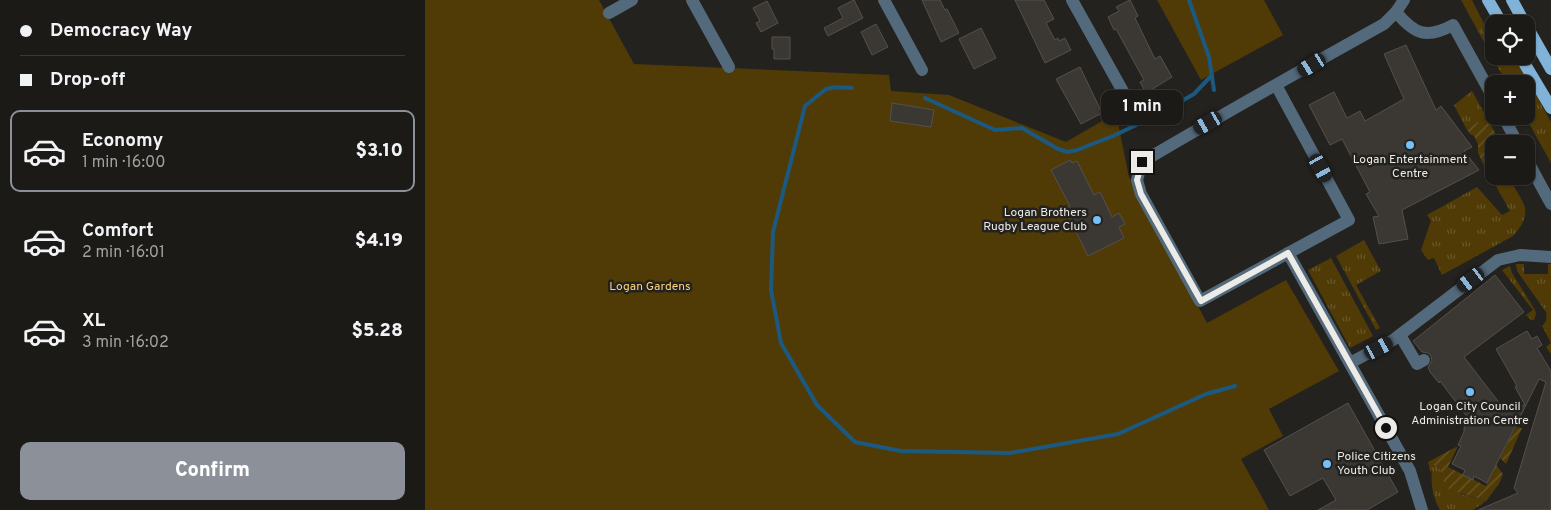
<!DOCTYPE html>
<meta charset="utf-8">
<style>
:root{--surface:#1b1a16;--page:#24231f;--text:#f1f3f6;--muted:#a0a1a1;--line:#393835;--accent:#8c9099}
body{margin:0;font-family:Overpass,sans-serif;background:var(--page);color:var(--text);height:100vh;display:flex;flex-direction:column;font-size:19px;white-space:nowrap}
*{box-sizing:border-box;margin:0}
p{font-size:16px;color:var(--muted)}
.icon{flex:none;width:28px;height:28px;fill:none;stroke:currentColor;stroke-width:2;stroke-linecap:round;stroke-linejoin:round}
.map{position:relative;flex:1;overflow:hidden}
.sheet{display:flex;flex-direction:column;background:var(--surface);width:425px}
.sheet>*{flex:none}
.hud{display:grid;align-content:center;height:110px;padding:0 20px;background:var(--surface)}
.tools{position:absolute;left:1060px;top:15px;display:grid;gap:10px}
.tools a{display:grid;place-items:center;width:50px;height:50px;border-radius:10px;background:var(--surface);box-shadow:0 1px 4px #0004,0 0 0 1px var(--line);font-size:25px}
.end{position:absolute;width:22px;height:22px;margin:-11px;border:6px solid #ecebe8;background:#111;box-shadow:0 0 0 2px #111}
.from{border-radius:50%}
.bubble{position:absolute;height:35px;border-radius:10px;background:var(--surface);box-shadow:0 1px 4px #0004,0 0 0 1px var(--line);font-size:16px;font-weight:800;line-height:35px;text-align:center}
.car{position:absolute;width:15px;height:30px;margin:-15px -8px;border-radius:6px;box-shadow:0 0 4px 1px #0007;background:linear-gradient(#222 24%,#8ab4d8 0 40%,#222 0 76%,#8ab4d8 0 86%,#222 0)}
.hud b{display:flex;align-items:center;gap:18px;height:48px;font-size:19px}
.hud b+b{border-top:1px solid var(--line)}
.hud i{width:12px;height:12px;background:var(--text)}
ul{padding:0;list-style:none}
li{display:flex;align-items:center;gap:15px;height:82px;margin:0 10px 8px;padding:0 10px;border:2px solid transparent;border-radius:10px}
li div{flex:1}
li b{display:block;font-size:19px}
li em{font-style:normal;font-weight:800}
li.selected{border-color:var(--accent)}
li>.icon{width:45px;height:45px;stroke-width:1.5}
.primary-button{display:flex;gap:10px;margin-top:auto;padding:10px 20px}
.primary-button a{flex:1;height:58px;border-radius:10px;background:var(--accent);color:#fff;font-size:20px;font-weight:800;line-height:58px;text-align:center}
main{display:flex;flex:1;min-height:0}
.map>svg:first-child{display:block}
</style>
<main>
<section class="sheet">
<div class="hud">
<b><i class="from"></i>Democracy Way</b>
<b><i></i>Drop-off</b>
</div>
<ul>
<li class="selected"><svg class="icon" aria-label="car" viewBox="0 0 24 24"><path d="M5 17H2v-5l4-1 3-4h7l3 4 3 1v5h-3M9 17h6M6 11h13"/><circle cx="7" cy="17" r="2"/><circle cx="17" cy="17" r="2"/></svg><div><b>Economy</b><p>1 min · 16:00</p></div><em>$3.10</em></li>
<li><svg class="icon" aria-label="car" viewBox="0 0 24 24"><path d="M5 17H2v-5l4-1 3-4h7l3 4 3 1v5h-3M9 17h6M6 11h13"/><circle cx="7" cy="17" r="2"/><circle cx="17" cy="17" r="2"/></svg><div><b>Comfort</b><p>2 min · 16:01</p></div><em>$4.19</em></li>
<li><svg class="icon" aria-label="car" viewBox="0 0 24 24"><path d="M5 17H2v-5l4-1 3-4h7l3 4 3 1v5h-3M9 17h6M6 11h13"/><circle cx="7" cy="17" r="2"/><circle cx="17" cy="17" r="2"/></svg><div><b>XL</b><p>3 min · 16:02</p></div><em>$5.28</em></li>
</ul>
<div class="primary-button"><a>Confirm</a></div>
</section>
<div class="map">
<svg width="1126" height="510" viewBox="0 0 1126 510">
<defs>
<pattern id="grass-tufts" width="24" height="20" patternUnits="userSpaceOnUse" patternTransform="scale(1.25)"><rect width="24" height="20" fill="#503b07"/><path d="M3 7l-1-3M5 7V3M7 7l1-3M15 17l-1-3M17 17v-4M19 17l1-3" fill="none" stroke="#69582b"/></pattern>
<pattern id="garden-furrows" width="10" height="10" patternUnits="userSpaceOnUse" patternTransform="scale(1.25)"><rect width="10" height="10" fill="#503b07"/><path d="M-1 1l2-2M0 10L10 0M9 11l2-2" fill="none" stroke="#69582b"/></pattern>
</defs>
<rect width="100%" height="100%" fill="#24221e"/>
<g fill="url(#grass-tufts)">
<path d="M 1036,0 L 1047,0 L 1061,28 L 1069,37 L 1069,56 L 1086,56 L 1097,70 L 1126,122 L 1126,163 L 1100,116 L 1101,116 L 1101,84 L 1082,84 Z"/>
<path d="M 1047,91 L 1062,118 L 1041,128 L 1029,105 Z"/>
<path d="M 1072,176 L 1083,176 C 1086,183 1099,201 1100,208 C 1102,218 1095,229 1088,236 L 1017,275 L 1009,258 L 1003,260 L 996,250 L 1006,221 L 1002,215 L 1052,187 L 1077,215 L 1085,211 L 1067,179 Z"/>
<path d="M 939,240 L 956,271 L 931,285 L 955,328 L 951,330 L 911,256 Z"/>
<path d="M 906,258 L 948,336 L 925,348 L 883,270 Z"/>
<path d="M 1091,264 L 1099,264 L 1099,274 L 1123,274 L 1123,264 L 1126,264 L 1126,354 L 1121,347 L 1126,343 L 1117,326 C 1122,322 1122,318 1121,312 L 1092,271 Z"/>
<path d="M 1085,266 L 1087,273 L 1110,310 L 1111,314 L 1109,320 L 1106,320 L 1101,315 L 1108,310 L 1077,270 Z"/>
<path d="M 1007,465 L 1014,467 L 1017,476 L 1036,494 L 1061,501 L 1048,510 L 1015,510 C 1006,494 1006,482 1007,465 Z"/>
</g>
<g fill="#503b07">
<path d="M 0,0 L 174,0 L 209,64 L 464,75 L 466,91 L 524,95 L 641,142 L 691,113 L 704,177 L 782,323 L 861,280 L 914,371 L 844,409 L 858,436 L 816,459 L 844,510 L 0,510 Z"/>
<path d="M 732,0 L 839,0 L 858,35 L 776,80 Z"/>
</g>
<g fill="url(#garden-furrows)">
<path d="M 1062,118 L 1076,144 L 1069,144 L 1069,166 L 1061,170 L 1053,153 L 1053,144 L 1049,136 L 1045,134 L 1041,128 Z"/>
<path d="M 1091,427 L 1097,428 L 1081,464 L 1075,458 Z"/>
<path d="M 1033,446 L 1023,467 L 1061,486 L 1071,465 L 1078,474 L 1074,484 L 1061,501 L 1025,490 L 1020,485 L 1014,467 L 1007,465 L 1006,473 L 1003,462 Z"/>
</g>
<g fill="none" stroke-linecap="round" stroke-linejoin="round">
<g stroke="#1c5980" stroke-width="4">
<path d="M 764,0 L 784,57 L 789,90"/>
<path d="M 427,88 L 411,87 L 401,89 L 380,106 L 348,232 L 346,290 L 356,343 L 392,405 L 430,442 L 476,451 L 585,453 L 693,434 L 781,394 L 810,386"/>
<path d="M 500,98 L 570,130 L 597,128 L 633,149 L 643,152 L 652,150 L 688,136 L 728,117 L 769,94 L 787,75"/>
</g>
</g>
<g fill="#3b3834" stroke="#54514c">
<path d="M 429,0 L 438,18 L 403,36 L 399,28 L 418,18 L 413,8 Z"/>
<path d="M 497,0 L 515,0 L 520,10 L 522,9 L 534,33 L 516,42 Z"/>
<path d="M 590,0 L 619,0 L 629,19 L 621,23 L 630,40 L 633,38 L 634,41 L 640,38 L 646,50 L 620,63 Z"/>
<path d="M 705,0 L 713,16 L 710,18 L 730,59 L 735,56 L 747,77 L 721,93 L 715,82 L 719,80 L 691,29 L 689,30 L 683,17 L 694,11 L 691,7 Z"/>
<path d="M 342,1 L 353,23 L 336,32 L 331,23 L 335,21 L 328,8 Z"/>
<path d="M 451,24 L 463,47 L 447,55 L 436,32 Z"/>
<path d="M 556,28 L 571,58 L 549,69 L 534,39 Z"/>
<path d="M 347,37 L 365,37 L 365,59 L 349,59 L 349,49 L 347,49 Z"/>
<path d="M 981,45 L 1011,110 L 1016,106 L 1047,147 L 1039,151 L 1054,170 L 977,210 L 983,239 L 954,244 L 948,217 L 954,216 L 941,194 L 945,192 L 917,139 L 905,145 L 884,105 L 909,92 L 922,118 L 935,111 L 940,121 L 979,99 L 959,54 Z"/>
<path d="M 655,67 L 677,113 L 656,124 L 631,79 Z"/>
<path d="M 467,103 L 509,110 L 506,127 L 465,121 Z"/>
<path d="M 645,160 L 647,163 L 652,161 L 669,195 L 675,192 L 687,217 L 694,213 L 700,224 L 694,227 L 699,238 L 663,256 L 640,209 L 645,206 L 626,170 Z"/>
<path d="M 1070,275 L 1099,312 L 1039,357 L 1079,409 L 1100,405 L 1090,387 L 1092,386 L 1071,349 L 1102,331 L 1107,339 L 1112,336 L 1117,345 L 1112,348 L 1126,371 L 1126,510 L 1053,510 L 1093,493 L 1089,488 L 1121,382 L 1114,379 L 1062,483 L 1049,476 L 1048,480 L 1038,475 L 1040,470 L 1027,464 L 1036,446 L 1033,445 L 1039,432 L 1039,428 L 1043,418 L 1015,381 L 1014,383 L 1005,372 L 1003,367 L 1007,361 L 1006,356 L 1003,353 L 997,352 L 988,341 Z"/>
<path d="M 923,403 L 973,492 L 942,510 L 893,510 L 911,500 L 898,478 L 865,496 L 839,450 Z"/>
</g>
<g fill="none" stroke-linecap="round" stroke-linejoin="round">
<g stroke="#536a7c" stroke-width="12">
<path d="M 267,0 L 304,67"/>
<path d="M 459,0 L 497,70"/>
<path d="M 647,0 L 710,113"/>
<path d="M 971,12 C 990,35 1002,39 1028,25 L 1069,99"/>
<path d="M 184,13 L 207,0"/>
<path d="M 851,85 L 924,220 L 775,301 L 716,194 L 712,180 L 717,162 C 797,115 878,69 959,24 L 971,12 L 979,0"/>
<path d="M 1078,116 L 1093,144"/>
<path d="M 1101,158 L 1126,204"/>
<path d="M 863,253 L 985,471 L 997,510"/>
<path d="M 975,335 L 992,364 L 999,360"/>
<path d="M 925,363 L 968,340 L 1073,260 L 1095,255 L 1126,257"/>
</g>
<g stroke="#81b2d7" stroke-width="12">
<path d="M 1063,0 L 1077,24"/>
<path d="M 1087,0 L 1100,24"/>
<path d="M 1101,25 L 1126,69"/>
<path d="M 1095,56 L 1126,108"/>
</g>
</g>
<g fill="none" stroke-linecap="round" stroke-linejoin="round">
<path stroke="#ecebe8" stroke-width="6" d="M 717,162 L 712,180 L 716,194 L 776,301 L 863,253 L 961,428"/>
</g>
<g fill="#75c0f6" stroke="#24221e" stroke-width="2">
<circle cx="985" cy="145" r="5"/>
<circle cx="672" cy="220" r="5"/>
<circle cx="1045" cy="392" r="5"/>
<circle cx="902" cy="464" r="5"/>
</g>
<g text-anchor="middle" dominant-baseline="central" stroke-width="5" stroke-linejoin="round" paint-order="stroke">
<g font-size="12" fill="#ecebe8" stroke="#24221e">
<text x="985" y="160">Logan Entertainment<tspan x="985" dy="14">Centre</tspan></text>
<text x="662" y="213" text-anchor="end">Logan Brothers<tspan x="662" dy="14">Rugby League Club</tspan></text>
<text x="1045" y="407">Logan City Council<tspan x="1045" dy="14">Administration Centre</tspan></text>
<text x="912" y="457" text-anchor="start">Police Citizens<tspan x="912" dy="14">Youth Club</tspan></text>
</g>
<g font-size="12" fill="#fed37a" stroke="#24221e">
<text x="225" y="287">Logan Gardens</text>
</g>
</g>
</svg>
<div class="tools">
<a><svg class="icon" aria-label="locate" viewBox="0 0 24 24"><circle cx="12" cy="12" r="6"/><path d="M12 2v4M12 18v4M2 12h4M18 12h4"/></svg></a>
<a>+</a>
<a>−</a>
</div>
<i class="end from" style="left:961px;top:428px"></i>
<i class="end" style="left:717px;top:162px"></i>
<div class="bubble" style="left:676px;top:90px;width:82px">1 min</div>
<i class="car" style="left:887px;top:65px;rotate:239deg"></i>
<i class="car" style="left:783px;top:123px;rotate:240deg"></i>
<i class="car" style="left:896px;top:168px;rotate:151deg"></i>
<i class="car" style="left:1046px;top:280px;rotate:233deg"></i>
<i class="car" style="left:954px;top:348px;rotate:62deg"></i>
</div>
</main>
